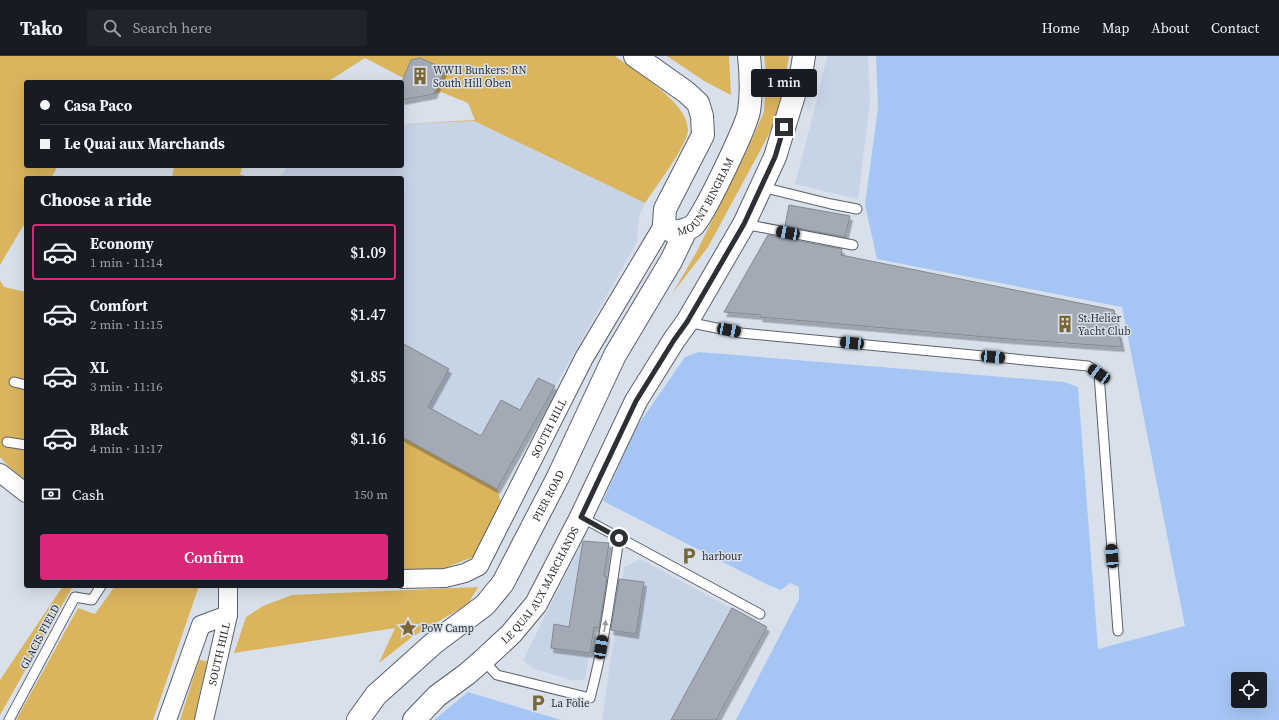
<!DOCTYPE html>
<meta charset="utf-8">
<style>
:root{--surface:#171b24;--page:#20242c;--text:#f1f3f6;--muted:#9ea1a6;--line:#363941;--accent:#db2777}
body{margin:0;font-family:"Source Serif 4",serif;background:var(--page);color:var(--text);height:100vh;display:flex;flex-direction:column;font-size:15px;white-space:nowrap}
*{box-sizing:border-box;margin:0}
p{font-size:13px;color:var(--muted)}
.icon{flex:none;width:22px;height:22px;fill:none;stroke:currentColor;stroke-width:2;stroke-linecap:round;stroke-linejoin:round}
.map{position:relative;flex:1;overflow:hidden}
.side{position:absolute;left:24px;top:120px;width:380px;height:412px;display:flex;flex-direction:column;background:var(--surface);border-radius:4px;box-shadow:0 4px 16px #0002}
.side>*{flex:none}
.hud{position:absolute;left:24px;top:24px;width:380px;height:88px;border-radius:4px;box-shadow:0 4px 16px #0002;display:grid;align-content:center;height:88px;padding:0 16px;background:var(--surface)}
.fabs{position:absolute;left:1231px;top:616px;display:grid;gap:8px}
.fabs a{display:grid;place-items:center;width:36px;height:36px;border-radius:4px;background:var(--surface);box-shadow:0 4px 16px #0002;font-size:20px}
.end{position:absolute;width:18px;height:18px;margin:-9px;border:5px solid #2c2f33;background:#fff;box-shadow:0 0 0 2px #fff}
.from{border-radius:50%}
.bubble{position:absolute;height:28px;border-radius:4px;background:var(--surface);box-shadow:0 4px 16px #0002;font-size:13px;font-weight:600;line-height:28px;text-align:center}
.car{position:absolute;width:12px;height:24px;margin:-12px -6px;border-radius:5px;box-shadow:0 0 3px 1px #0007;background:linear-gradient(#222 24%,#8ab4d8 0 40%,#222 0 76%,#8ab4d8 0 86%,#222 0)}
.hud b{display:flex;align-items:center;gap:14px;height:38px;font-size:15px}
.hud b+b{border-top:1px solid var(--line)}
.hud i{width:10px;height:10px;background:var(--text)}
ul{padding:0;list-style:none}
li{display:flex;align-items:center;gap:12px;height:56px;margin:0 8px 6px;padding:0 8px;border:2px solid transparent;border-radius:4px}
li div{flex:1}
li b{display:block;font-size:15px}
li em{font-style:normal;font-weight:600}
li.on{border-color:var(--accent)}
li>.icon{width:36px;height:36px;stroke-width:1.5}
h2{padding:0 16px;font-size:18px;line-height:48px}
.pay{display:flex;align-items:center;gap:10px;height:44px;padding:0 16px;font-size:15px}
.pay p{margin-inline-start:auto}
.cta{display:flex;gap:8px;margin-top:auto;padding:8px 16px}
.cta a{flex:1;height:46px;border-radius:4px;background:var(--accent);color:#fff;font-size:16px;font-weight:600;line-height:46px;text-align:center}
header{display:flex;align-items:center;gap:24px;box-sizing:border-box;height:56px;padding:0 20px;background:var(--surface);border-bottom:1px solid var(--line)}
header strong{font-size:19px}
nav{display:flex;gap:22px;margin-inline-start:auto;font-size:14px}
.search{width:280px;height:36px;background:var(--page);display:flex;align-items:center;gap:10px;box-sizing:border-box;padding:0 14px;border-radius:4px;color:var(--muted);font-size:15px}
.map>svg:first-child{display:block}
</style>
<header>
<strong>Tako</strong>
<div class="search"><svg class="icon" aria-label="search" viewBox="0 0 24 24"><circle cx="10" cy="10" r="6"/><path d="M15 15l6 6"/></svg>Search here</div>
<nav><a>Home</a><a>Map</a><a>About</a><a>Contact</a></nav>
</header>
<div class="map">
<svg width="1279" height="664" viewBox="0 0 1279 664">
<defs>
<filter id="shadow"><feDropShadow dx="2.5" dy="4.5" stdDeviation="0" flood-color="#0004"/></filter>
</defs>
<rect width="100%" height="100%" fill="#d8e0eb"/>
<g fill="#c7d4e5">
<path d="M 827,0 L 868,0 L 870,46 L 858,143 L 795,128 L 819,36 Z"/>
<path d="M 474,65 L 645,147 L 639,160 L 637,186 L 497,433 L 402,381 L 402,122 L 278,122 L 289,110 L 402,110 L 402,68 Z"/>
<path d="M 583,485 L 609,487 L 585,623 L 574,625 L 532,612 L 523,604 Z"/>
<path d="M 640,503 L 767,571 L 716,664 L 602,664 L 624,511 Z"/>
</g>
<g fill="#dab55e">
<path d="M 0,0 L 615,0 C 635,15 689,47 688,74 C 687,90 655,132 645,147 L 474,65 L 402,68 L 475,64 L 468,47 L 441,36 L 434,38 L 365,2 L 327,26 L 26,26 L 26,110 L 58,110 L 51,122 L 26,122 L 26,165 L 0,209 Z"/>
<path d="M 667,0 L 729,0 L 731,39 L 704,25 Z"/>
<path d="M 764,0 L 789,0 L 779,55 L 768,80 L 708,191 L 672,238 L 696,197 L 747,94 L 764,56 L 766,17 Z"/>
<path d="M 174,110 L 243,110 L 240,118 L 249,122 L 172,122 Z"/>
<path d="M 0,224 L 4,231 L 26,236 L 26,424 L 9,411 L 0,401 Z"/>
<path d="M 402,381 L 497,433 L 501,447 L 491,469 L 473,501 L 439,514 L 402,514 Z"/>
<path d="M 63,530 L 73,530 L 0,659 L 0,624 Z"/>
<path d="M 115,530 L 199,530 L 153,664 L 16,664 L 78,552 L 95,558 Z"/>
<path d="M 478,531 L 468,548 L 412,581 L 379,607 L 395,572 L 234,597 L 246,561 L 263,550 L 292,539 Z"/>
<path d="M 199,604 L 207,605 L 194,664 L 180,664 Z"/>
</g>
<g fill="#a5c6f4" fill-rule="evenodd">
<path d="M 876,0 L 1279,0 L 1279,664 L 736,664 L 799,543 L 799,531 L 790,527 L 781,534 L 768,529 L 603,445 L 636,372 L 685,301 L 699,296 L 1064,326 L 1078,331 L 1098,593 L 1185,570 L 1122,251 L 877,203 L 865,149 L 878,52 ZM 1238,623 L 1260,623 L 1260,645 L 1238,645 Z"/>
<path d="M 468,636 L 561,664 L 434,664 Z"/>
</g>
<g fill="#a3aab5" stroke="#818892" filter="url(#shadow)">
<path d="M 420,2 L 445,13 L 434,38 L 402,44 L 402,26 L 411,4 Z"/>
<path d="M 789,149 L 850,160 L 845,181 L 785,170 Z"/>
<path d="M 768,179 L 842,193 L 841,199 L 1114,254 L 1122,291 L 1009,283 L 760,261 L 761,259 L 724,256 Z"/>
<path d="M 402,287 L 449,313 L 428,351 L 481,380 L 501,344 L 520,354 L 538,322 L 555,330 L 497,433 L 402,381 Z"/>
<path d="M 583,485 L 609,487 L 604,520 L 607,521 L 599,572 L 594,571 L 590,597 L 551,592 L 554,568 L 569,571 Z"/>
<path d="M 619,523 L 644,526 L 636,578 L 611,574 Z"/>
<path d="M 732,552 L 767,571 L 716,664 L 671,664 Z"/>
</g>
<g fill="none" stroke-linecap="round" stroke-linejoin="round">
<g stroke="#5a616a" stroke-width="11">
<g id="lane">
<path d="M 762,131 L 831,148 L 857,153"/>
<path d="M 744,168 L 853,189"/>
<path d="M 687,266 L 741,277 L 1088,310 L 1099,318 L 1118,575"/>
<path d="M 14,326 L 26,329"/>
<path d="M 7,386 L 26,389"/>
<path d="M 581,461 L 760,558"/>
<path d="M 483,604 L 497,619 L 590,642 C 604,590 611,535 619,482"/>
<path d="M 9,664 L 75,541 L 92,544 L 101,530"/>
</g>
</g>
<g stroke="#5a616a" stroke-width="20">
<g id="street">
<path d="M 0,417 L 26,437"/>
<path id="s1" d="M 402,523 L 445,522 L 465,517 L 479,510 L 584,302 L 664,168"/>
<path d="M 167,664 L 201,569 L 228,559"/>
<path id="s2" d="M 204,664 L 228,559 L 228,530"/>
</g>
</g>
<g stroke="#5a616a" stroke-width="24">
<g id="primary">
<path id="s3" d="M 635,0 L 686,36 L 698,47 L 702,60 L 703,79 L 665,153 L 664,168 L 673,176 C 680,175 687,174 693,170 C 703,162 747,69 749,55 C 752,36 751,19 749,0"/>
<path id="s4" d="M 358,664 L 376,639 L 434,587 L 485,549 L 503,527 L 558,421 L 615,299 L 671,205 L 686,174"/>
<path id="s5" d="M 414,664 L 437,640 L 467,618 L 483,604 L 511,578 L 536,548 L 581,461 L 636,345 L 674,284 L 687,266 L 744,168 L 775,101 L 802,13 L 804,0"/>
</g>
</g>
<use href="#lane" stroke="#fff" stroke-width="9"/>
<use href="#street" stroke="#fff" stroke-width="18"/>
<use href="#primary" stroke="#fff" stroke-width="22"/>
</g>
<defs><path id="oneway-solid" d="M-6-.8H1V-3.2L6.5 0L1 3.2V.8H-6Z"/></defs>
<use fill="#969799" href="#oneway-solid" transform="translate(605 570) rotate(-80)"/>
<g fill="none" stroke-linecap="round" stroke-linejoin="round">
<path stroke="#2c2f33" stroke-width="5" d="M 619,482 L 581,461 L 636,345 L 674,284 L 687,266 L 744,168 L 775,101 L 784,71"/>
</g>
<defs>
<g id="building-bare" transform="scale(1.38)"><path d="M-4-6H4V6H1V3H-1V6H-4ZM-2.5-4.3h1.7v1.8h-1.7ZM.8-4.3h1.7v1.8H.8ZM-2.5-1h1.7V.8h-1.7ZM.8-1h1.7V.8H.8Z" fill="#7a6534" stroke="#d8e0eb" stroke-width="2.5" paint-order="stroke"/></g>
<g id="parking-bare" transform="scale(1.38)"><path d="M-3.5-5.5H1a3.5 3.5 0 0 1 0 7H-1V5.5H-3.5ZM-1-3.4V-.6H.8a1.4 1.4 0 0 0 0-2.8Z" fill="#7a6534" stroke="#d8e0eb" stroke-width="2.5" paint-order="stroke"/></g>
<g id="sight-bare" transform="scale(1.38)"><path d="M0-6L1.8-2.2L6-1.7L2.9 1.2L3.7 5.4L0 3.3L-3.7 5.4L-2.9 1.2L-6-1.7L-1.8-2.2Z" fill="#7a6534" stroke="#d8e0eb" stroke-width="2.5" paint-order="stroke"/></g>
</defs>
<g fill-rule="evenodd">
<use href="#building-bare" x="420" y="20"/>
<use href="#building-bare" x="1065" y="268"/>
<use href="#parking-bare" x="689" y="500"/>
<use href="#sight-bare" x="408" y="572"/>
<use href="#parking-bare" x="538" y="647"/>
</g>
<g text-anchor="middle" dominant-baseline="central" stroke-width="3" stroke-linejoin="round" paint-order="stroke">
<g font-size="11" fill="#2c2f33" stroke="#d8e0eb" text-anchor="start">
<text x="433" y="14">WWII Bunkers: RN<tspan x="433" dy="13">South Hill Oben</tspan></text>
<text x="1078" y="262">St.Helier<tspan x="1078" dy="13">Yacht Club</tspan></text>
<text x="702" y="500">harbour</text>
<text x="421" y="572">PoW Camp</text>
<text x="551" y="647">La Folie</text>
</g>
<g font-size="11" fill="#2c2f33" stroke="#d8e0eb">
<text stroke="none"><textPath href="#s3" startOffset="273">MOUNT BINGHAM</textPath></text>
<text stroke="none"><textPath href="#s1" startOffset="234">SOUTH HILL</textPath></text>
<text stroke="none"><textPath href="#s4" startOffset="299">PIER ROAD</textPath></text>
<text stroke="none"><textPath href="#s5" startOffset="187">LE QUAI AUX MARCHANDS</textPath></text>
<text transform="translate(40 581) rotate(-62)">GLACIS FIELD</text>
<text stroke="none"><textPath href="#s2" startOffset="68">SOUTH HILL</textPath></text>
</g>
</g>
</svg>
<div class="fabs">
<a><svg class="icon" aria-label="locate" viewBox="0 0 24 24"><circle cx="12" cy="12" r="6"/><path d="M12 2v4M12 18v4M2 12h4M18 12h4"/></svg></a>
</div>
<i class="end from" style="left:619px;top:482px"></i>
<i class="end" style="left:784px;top:71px"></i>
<div class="bubble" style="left:751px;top:13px;width:66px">1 min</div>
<i class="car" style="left:788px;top:177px;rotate:281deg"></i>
<i class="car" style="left:729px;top:274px;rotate:101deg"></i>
<i class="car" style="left:852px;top:287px;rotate:275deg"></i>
<i class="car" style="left:993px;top:301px;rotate:95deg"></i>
<i class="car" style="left:1099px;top:318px;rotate:305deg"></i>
<i class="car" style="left:1112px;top:500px;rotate:356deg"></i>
<i class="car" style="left:601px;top:591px;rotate:10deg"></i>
<div class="hud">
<b><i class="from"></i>Casa Paco</b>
<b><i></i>Le Quai aux Marchands</b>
</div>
<section class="side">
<h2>Choose a ride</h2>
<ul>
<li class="on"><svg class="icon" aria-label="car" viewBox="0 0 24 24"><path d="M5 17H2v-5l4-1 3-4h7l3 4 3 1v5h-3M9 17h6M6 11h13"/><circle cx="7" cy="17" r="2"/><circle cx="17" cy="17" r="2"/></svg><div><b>Economy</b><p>1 min · 11:14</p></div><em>$1.09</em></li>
<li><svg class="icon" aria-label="car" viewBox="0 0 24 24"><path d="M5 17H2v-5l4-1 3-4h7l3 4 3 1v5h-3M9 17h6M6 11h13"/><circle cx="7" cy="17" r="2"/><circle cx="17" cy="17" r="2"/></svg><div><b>Comfort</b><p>2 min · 11:15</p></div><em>$1.47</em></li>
<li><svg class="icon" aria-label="car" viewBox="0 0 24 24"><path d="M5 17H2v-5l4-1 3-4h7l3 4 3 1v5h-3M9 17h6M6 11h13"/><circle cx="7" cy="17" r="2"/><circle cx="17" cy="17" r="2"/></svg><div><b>XL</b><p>3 min · 11:16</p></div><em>$1.85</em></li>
<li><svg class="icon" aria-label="car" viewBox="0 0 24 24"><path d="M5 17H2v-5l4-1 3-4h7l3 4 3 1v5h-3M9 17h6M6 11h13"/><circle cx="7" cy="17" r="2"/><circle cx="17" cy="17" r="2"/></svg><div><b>Black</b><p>4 min · 11:17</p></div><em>$1.16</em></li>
</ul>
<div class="pay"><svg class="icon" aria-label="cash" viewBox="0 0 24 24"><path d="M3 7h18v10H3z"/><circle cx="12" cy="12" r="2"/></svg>Cash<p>150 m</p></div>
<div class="cta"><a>Confirm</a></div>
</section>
</div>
